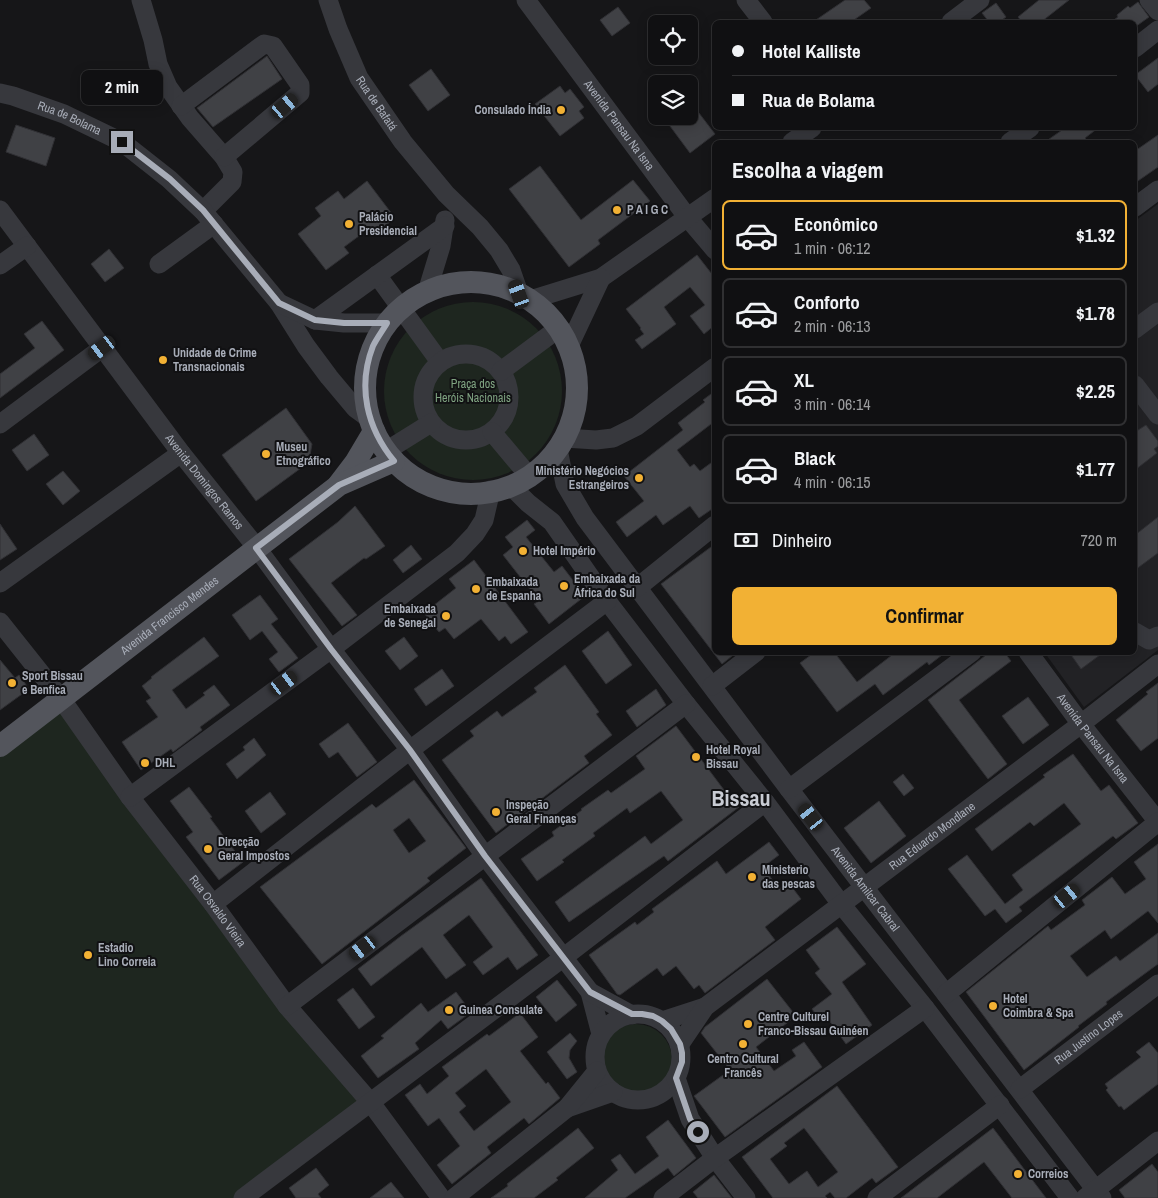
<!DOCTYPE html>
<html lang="pt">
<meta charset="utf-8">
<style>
:root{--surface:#101012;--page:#19191b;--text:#f1f3f6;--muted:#9c9d9f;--line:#303032;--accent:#f2b134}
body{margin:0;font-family:"Archivo Narrow",sans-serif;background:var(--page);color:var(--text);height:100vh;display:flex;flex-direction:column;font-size:19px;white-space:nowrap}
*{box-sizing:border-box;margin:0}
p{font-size:16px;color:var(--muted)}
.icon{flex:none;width:28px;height:28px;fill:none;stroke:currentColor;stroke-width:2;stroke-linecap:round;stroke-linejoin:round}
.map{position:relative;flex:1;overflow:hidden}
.sheet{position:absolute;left:712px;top:140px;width:425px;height:515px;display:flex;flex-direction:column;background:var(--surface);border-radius:8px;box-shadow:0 2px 12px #0003,0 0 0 1px var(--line)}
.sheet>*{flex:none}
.top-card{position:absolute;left:712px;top:20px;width:425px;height:110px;border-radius:8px;box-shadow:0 2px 12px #0003,0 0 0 1px var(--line);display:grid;align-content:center;height:110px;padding:0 20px;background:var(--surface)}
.buttons{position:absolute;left:648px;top:15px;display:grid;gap:10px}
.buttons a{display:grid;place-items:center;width:50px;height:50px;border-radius:8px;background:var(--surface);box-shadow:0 2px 12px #0003,0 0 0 1px var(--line);font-size:25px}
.end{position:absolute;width:22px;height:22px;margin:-11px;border:6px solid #a8adb8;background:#111;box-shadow:0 0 0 2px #111}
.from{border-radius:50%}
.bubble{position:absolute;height:35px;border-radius:8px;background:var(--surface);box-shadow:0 2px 12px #0003,0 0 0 1px var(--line);font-size:16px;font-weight:800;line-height:35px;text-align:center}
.car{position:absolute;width:15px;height:30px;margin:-15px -8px;border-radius:6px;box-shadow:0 0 4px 1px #0007;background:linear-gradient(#222 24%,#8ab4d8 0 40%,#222 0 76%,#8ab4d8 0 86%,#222 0)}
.top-card b{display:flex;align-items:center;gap:18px;height:48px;font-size:19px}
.top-card b+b{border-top:1px solid var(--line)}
.top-card i{width:12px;height:12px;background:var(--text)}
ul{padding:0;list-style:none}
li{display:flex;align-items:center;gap:15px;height:70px;margin:0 10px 8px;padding:0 10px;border:2px solid var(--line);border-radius:8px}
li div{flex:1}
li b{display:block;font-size:19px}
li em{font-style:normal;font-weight:800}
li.on{border-color:var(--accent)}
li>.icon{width:45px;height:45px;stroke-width:1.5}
h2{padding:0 20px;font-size:22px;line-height:60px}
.pay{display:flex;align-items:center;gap:12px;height:55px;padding:0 20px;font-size:19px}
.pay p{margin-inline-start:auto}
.action{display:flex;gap:10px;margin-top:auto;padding:10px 20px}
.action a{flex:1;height:58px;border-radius:8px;background:var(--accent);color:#111;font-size:20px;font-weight:800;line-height:58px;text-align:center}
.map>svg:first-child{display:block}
</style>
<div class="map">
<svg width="1158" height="1198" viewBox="0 0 1158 1198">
<rect width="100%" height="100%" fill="#161618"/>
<path fill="#222225" d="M 1158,204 L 1158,650 L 1084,707 L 1045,653 L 1135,652 L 1135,221 Z"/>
<g fill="#1e261f">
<circle cx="473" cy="391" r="89"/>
<path d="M 62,700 L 368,1103 L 241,1198 L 0,1198 L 0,747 Z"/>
<circle cx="636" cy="1060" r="36"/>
</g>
<g fill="#404145" stroke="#303034" fill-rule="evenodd">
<path d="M 845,0 L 864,0 L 871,8 L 851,22 L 813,22 Z"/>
<path d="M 1039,0 L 1069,0 L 1041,22 L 1022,22 L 1018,17 Z"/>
<path d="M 1138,2 L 1149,17 L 1135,27 L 1135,22 L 1111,22 L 1118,17 L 1117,15 L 1128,6 L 1130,8 Z"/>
<path d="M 996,3 L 1006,17 L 999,22 L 989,22 L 982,13 Z"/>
<path d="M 618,7 L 630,23 L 612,36 L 600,20 Z"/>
<path d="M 267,56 L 282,79 L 213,127 L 197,108 Z"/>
<path d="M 1158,58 L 1158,84 L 1148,92 L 1135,75 Z"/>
<path d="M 431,69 L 450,95 L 428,111 L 409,85 Z"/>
<path d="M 560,86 L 565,93 L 570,89 L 584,107 L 579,111 L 584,118 L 560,136 L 535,104 Z"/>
<path d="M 689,100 L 715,134 L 690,153 L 667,122 L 674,116 L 689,116 Z"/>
<path d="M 16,125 L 55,138 L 46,166 L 6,152 Z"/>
<path d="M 1065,128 L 1098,128 L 1085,138 L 1089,142 L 1045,142 Z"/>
<path d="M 1158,135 L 1158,167 L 1135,183 L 1135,151 Z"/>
<path d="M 540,166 L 581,220 L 633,180 L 650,201 L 598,240 L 600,244 L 569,267 L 509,189 Z"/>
<path d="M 367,181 L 395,218 L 372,236 L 367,230 L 344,247 L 349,253 L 326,270 L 298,234 L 321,216 L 315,208 L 338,191 L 344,199 Z"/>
<path d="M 109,249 L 124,268 L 105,282 L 91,264 Z"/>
<path d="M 697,255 L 715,278 L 715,325 L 704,334 L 690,316 L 705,305 L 690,287 L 664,307 L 676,324 L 642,349 L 635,340 L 644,334 L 640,329 L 641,328 L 626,309 Z"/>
<path d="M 42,321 L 64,350 L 0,398 L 0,374 L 35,348 L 24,334 Z"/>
<path d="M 715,391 L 715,421 L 677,450 L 690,467 L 694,464 L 700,471 L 715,460 L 715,507 L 699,518 L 690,506 L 663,525 L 656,515 L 627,537 L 616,522 L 644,501 L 624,476 L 683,430 L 678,423 L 705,402 L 703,400 Z"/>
<path d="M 286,408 L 312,444 L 310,455 L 298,464 L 301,468 L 256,501 L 222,455 Z"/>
<path d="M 1146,425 L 1158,441 L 1158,446 L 1154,449 L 1157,453 L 1135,470 L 1135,432 Z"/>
<path d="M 34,434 L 49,455 L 27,471 L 12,450 Z"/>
<path d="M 63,471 L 80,491 L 63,505 L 46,484 Z"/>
<path d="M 355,506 L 385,546 L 366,559 L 364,558 L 331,583 L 357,615 L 342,626 L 289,559 L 338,522 Z"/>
<path d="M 1158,517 L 1158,553 L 1135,570 L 1135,535 Z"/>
<path d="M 527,520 L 535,530 L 526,537 L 554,572 L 562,566 L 585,596 L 549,624 L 534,604 L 539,601 L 503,555 L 513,547 L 505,537 Z"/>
<path d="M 0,524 L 17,549 L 0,560 Z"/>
<path d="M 715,544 L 715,652 L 737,652 L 722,664 L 661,584 Z"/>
<path d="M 411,545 L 422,559 L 403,573 L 393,560 Z"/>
<path d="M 474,560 L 528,632 L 511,644 L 505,636 L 499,641 L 481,619 L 454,639 L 445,628 L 439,632 L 424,613 L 456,588 L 449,579 Z"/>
<path d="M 260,595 L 278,619 L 271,624 L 298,658 L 279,672 L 269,659 L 278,652 L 262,631 L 250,640 L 232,615 Z"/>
<path d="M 608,631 L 632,665 L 606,684 L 582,651 Z"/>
<path d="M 204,637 L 219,656 L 172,690 L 186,709 L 205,695 L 203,693 L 214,685 L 230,705 L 200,727 L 202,730 L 173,752 L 171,749 L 141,770 L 122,742 L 158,717 L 146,701 L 151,698 L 142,686 L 152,678 L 151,677 Z"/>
<path d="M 404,637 L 418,656 L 400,670 L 385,651 Z"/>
<path d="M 815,652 L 834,652 L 857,682 L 896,652 L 946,652 L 929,665 L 927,662 L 883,695 L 875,684 L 837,712 L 800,663 Z"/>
<path d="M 990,652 L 1004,652 L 1011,661 L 959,700 L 1007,764 L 988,779 L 928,700 Z"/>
<path d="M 1069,652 L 1104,652 L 1081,669 Z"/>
<path d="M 0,660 L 15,678 L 19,675 L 29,689 L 0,710 Z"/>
<path d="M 565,665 L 599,712 L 596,714 L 612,735 L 584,756 L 589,763 L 496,833 L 442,760 L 474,736 L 470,731 L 497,711 L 502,717 L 537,692 L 534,688 Z"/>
<path d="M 442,669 L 454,686 L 426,706 L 414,689 Z"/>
<path d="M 1158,683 L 1158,738 L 1141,751 L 1116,720 L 1148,694 L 1146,692 Z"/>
<path d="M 656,689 L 666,705 L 637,727 L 626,711 Z"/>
<path d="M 1028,697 L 1049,725 L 1023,744 L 1002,716 Z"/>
<path d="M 348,723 L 377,762 L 357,777 L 338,752 L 329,758 L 319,744 Z"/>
<path d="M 676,726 L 724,790 L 739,807 L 668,861 L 664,856 L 569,922 L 555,902 L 645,836 L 651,844 L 683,820 L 661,791 L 630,813 L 627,808 L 593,833 L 595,836 L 562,860 L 564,862 L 537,881 L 521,859 L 554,836 L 552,832 L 582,810 L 581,809 L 608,790 L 611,793 L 645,769 L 636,756 Z"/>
<path d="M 254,738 L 266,755 L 237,779 L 226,764 L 245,750 L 243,747 Z"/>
<path d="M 1073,754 L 1101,791 L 1109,785 L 1138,823 L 1116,839 L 1113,836 L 1067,871 L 1019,907 L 1022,911 L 1006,923 L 995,909 L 985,916 L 948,869 L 967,855 L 1005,904 L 1023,890 L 1012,875 L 1081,824 L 1064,803 L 1034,826 L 1030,822 L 992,851 L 975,829 L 1045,777 L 1043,775 Z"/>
<path d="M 903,774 L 914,788 L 904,796 L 893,782 Z"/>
<path d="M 414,780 L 466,848 L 427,878 L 430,881 L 322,964 L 260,887 L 372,804 L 376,808 ZM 409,818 L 426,841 L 409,853 L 393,830 Z"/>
<path d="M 189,787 L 212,817 L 210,818 L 243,862 L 219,880 L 186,837 L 193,832 L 170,801 Z"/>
<path d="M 270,792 L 286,814 L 261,833 L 245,811 Z"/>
<path d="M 879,801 L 906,836 L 871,863 L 844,828 Z"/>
<path d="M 769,842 L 779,855 L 763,867 L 779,889 L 788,882 L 801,899 L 765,927 L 775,940 L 705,993 L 699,985 L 694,989 L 676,966 L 663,976 L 657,968 L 620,995 L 617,994 L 589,955 L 635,922 L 637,925 L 654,912 L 652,909 L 717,861 L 726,874 Z"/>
<path d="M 1158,844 L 1158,923 L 1148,911 L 1111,939 L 1105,930 L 1070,956 L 1087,977 L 1116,956 L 1120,961 L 1158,933 L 1158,964 L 1106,1002 L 1107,1004 L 1078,1026 L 1079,1027 L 1024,1070 L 966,992 L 1048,926 L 1051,930 L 1085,905 L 1082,900 L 1112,877 L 1125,894 L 1146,879 L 1134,862 Z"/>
<path d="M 481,878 L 538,955 L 517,970 L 508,957 L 483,975 L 473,962 L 493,947 L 469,915 L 443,935 L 466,965 L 446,979 L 422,947 L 371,986 L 358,969 L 401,936 Z"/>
<path d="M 837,927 L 866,964 L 842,982 L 872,1025 L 846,1044 L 826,1016 L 820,1020 L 812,1009 L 832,994 L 815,973 L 820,969 L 806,950 Z"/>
<path d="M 767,979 L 796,1016 L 756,1047 L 774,1071 L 796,1056 L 792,1050 L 804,1042 L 822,1067 L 725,1137 L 694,1096 L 730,1070 L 701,1033 L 705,1027 Z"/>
<path d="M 557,980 L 577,1005 L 556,1022 L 536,997 Z"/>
<path d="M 353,988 L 375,1017 L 359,1029 L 337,1000 Z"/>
<path d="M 456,992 L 471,1012 L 448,1029 L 441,1020 L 415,1043 L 419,1049 L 378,1078 L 361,1056 L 384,1038 L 381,1036 L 421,1003 L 428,1012 Z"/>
<path d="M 520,1013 L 538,1037 L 520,1051 L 546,1084 L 548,1082 L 560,1098 L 529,1124 L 524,1118 L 487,1147 L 491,1153 L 452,1184 L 437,1165 L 460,1146 L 439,1118 L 428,1126 L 405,1095 L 420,1084 L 427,1094 L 449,1076 L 442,1067 L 487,1034 L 489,1036 ZM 486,1069 L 511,1102 L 474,1131 L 459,1112 L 466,1106 L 455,1093 Z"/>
<path d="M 570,1033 L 577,1041 L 570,1050 L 569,1058 L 577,1072 L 567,1079 L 547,1052 Z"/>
<path d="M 1149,1042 L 1158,1053 L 1158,1084 L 1124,1110 L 1121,1106 L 1119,1107 L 1106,1090 L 1108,1088 L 1105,1084 L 1141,1057 L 1136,1052 Z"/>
<path d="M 837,1086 L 898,1167 L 876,1183 L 872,1178 L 846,1198 L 835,1198 L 830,1192 L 825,1196 L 827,1198 L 773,1198 L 742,1157 ZM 804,1128 L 838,1172 L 818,1187 L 807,1171 L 789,1184 L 770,1159 L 787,1146 L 784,1143 Z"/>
<path d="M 668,1120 L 696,1158 L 674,1176 L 668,1168 L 625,1198 L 585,1198 L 618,1170 L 611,1160 L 620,1154 L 635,1174 L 659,1156 L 646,1137 Z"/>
<path d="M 578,1128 L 594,1148 L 556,1178 L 558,1180 L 534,1198 L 491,1198 L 508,1186 L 507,1184 Z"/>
<path d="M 993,1128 L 1046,1198 L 1012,1198 L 984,1162 L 937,1198 L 901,1198 Z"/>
<path d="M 1152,1164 L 1158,1172 L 1158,1198 L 1125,1198 L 1119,1190 Z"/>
<path d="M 316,1168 L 329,1185 L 318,1194 L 321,1198 L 296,1198 L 289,1188 Z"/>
<path d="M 714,1175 L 732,1198 L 698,1198 L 693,1192 Z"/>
<path d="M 391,1182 L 404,1198 L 370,1198 Z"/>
</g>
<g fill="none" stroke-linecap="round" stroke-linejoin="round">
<g stroke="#37383d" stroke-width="19">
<path d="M 141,0 L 153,40 L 158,64 L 168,87 L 190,118 L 224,157 L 233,172 L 232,182 L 203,211"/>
<path id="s1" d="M 328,0 L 338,29 L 359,78 L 403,142 L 446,194 L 480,227 L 499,250 L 511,270 L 519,293"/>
<path id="s2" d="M 526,0 L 688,218 L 715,250"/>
<path d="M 746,0 L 763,22"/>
<path d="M 1149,0 L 1158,11"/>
<path d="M 951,22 L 980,0"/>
<path d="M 1135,48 L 1158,30"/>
<path id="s3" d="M 0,93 L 13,96 L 64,114 L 122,142 L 169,179 L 203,211 L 279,303 L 306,346 L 329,377 L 355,408 L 370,419"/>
<path d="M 181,106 L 264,44 L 273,46 L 300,85 L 300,93 L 224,157"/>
<path d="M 792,142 L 812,128"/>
<path d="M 1010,142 L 1030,128"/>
<path d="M 1135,207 L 1158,190"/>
<path id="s4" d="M 0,210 L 181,453 L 257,548 L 331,649 L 410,750 L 485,856 L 590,992 L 601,1034"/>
<path d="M 159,264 L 214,224"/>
<path d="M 0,265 L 27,246"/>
<path d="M 377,275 L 440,362"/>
<path d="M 427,292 L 441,246 L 445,220"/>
<path d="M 530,300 L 601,278 L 715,198"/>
<path d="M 279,303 L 315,320 L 344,323 L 387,323"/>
<path d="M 315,320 L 445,226"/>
<path d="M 1135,329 L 1158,312"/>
<path d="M 569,346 L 601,278"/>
<circle cx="466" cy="397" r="43"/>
<path d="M 501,371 L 559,328"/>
<path d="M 1135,385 L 1158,415"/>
<path d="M 0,424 L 102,348"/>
<path d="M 492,432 L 529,476"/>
<path d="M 564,438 L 596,440 L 613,438 L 637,426 L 715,367"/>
<path id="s5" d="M 558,449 L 565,484 L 585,518 L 789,789 L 1102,1198"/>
<path d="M 386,451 L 431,423"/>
<path d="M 511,486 L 528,503 L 552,522 L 607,601 L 686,704 L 765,802 L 841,904 L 925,1008 L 1070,1198"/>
<path d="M 0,583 L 181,453"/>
<path d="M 638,587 L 715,525"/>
<path id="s6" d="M 0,622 L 62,700 L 130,797 L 213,904 L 287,1006 L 371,1103 L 441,1198"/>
<path d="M 1135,632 L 1149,640 L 1158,636"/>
<path id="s7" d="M 1028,652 L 1081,724 L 1158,822"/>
<path d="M 712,686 L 756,652"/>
<path d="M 789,789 L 972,652"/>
<path d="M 130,797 L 331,649 L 457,553 L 475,534 L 484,520 L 491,490"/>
<path d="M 213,904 L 410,750 L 607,601"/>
<path d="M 590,992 L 632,1015"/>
<path d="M 946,994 L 1158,822"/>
<path d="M 287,1006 L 686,704"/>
<circle cx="638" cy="1057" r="43"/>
<path d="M 662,1021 L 705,1007"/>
<path id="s8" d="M 680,1044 L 705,1007 L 1081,724 L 1158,664"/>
<path d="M 676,1078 L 690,1119 L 715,1158 L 746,1198"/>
<path id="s9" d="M 1020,1089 L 1158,984"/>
<path d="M 567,1108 L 613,1092"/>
<path d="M 243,1198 L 564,957 L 765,802"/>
<path d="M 454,1198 L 567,1108 L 597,1071"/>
<path d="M 663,1198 L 715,1158 L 925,1008"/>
<path d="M 877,1198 L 1000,1105"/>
<path d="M 1085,1198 L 1158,1141"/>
</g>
<g stroke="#53555c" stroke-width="22">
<circle cx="471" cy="388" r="106"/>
<path d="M 339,484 L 355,463 L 374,431"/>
<path id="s10" d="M 0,746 L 339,485 L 394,461"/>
</g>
</g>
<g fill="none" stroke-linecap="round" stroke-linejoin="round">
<path stroke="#a8adb8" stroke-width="6" d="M 122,142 L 170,179 L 203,210 L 279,303 L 315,320 L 344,323 L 387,323 C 383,330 377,338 373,346 C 357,387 367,428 394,461 L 339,485 L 256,548 L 331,649 L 410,750 L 485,856 L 590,992 L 632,1014 L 642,1014 L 653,1016 L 662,1021 L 671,1029 L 680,1044 L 682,1053 L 682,1062 L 676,1078 L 690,1119 L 698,1132"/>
</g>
<g fill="#f2b134" stroke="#111113" stroke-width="2">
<circle cx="561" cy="110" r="5"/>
<circle cx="617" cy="210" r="5"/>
<circle cx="349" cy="224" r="5"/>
<circle cx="163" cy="360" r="5"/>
<circle cx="266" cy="454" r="5"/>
<circle cx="639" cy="478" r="5"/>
<circle cx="523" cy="551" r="5"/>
<circle cx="564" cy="586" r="5"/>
<circle cx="476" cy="589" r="5"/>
<circle cx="446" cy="616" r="5"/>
<circle cx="12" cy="683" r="5"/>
<circle cx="696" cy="757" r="5"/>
<circle cx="145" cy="763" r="5"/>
<circle cx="496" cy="812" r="5"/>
<circle cx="208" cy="849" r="5"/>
<circle cx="752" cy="877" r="5"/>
<circle cx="88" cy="955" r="5"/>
<circle cx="993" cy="1006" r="5"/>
<circle cx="449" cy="1010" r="5"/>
<circle cx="748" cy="1024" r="5"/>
<circle cx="743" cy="1044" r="5"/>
<circle cx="1018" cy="1174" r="5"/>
</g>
<g text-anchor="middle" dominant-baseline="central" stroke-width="4" stroke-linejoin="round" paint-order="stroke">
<g font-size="12" fill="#a8adb8" stroke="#111113">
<text stroke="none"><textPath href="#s1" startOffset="115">Rua de Bafatá</textPath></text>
<text stroke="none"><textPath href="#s3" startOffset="74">Rua de Bolama</textPath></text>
<text stroke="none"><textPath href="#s2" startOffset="156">Avenida Pansau Na Isna</textPath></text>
<text stroke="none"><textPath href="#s4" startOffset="340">Avenida Domingos Ramos</textPath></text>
<text stroke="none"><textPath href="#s10" startOffset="214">Avenida Francisco Mendes</textPath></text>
<text stroke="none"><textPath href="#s7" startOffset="108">Avenida Pansau Na Isna</textPath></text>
<text stroke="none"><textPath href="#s8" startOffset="329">Rua Eduardo Mondlane</textPath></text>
<text stroke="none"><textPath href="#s5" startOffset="540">Avenida Amilcar Cabral</textPath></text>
<text stroke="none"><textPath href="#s6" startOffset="362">Rua Osvaldo Vieira</textPath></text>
<text stroke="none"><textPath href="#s9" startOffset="86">Rua Justino Lopes</textPath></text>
</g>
<g font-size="12" font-weight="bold" fill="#a8adb8" stroke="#111113" text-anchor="start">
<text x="551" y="110" text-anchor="end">Consulado Índia</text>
<text x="627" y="210">P A I G C</text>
<text x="359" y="217">Palácio<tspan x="359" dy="14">Presidencial</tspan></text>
<text x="173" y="353">Unidade de Crime<tspan x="173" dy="14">Transnacionais</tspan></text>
<text x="276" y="447">Museu<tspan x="276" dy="14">Etnográfico</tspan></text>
<text x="629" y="471" text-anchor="end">Ministério Negócios<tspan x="629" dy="14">Estrangeiros</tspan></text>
<text x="533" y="551">Hotel Império</text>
<text x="574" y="579">Embaixada da<tspan x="574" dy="14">África do Sul</tspan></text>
<text x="486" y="582">Embaixada<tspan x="486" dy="14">de Espanha</tspan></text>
<text x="436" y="609" text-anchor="end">Embaixada<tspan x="436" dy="14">de Senegal</tspan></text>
<text x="22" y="676">Sport Bissau<tspan x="22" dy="14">e Benfica</tspan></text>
<text x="706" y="750">Hotel Royal<tspan x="706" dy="14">Bissau</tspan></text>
<text x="155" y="763">DHL</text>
<text x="506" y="805">Inspeção<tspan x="506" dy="14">Geral Finanças</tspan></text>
<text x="218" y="842">Direcção<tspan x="218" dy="14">Geral Impostos</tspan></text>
<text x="762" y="870">Ministerio<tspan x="762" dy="14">das pescas</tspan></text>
<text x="98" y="948">Estadio<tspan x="98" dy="14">Lino Correia</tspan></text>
<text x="1003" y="999">Hotel<tspan x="1003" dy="14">Coimbra &amp; Spa</tspan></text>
<text x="459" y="1010">Guinea Consulate</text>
<text x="758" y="1017">Centre Culturel<tspan x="758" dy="14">Franco-Bissau Guinéen</tspan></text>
<text x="743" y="1059" text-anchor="middle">Centro Cultural<tspan x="743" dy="14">Francês</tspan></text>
<text x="1028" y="1174">Correios</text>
</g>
<g font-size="12" fill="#7fa381" stroke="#111113">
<text x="473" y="384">Praça dos<tspan x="473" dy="14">Heróis Nacionais</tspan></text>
</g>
<g font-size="22" font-weight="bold" fill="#c9ccd4" stroke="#111113">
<text x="741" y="798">Bissau</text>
</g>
</g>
</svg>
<div class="buttons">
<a><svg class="icon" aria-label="locate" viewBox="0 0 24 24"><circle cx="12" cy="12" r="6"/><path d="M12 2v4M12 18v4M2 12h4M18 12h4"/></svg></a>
<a><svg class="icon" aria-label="layers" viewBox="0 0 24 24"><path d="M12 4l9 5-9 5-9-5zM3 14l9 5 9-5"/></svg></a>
</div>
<i class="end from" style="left:698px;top:1132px"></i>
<i class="end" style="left:122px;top:142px"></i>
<div class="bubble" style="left:81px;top:70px;width:82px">2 min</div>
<i class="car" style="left:285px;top:106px;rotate:50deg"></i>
<i class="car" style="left:519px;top:294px;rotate:340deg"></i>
<i class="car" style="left:102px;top:348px;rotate:233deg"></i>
<i class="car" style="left:284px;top:683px;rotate:54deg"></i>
<i class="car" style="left:811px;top:817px;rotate:322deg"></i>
<i class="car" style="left:1067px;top:896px;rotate:51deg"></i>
<i class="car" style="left:363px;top:948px;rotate:233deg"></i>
<div class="top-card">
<b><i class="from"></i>Hotel Kalliste</b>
<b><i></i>Rua de Bolama</b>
</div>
<section class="sheet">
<h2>Escolha a viagem</h2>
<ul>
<li class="on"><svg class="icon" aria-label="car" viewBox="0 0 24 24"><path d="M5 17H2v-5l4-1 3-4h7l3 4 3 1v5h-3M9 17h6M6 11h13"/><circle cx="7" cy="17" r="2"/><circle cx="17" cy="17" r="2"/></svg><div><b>Econômico</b><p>1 min · 06:12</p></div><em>$1.32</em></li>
<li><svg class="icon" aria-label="car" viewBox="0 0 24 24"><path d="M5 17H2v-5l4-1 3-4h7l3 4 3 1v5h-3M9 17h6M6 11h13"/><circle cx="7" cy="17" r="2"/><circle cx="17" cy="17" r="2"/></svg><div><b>Conforto</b><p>2 min · 06:13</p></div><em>$1.78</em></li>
<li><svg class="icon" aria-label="car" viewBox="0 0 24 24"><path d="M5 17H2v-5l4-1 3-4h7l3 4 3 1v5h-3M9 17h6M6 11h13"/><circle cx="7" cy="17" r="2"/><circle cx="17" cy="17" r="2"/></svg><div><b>XL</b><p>3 min · 06:14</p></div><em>$2.25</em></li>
<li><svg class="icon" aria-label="car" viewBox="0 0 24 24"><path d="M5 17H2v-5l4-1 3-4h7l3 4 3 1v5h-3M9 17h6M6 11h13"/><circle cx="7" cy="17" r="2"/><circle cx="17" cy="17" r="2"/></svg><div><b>Black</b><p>4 min · 06:15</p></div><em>$1.77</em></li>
</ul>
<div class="pay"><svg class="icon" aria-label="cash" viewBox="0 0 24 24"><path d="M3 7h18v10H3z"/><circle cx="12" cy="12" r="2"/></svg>Dinheiro<p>720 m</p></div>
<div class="action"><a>Confirmar</a></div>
</section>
</div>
